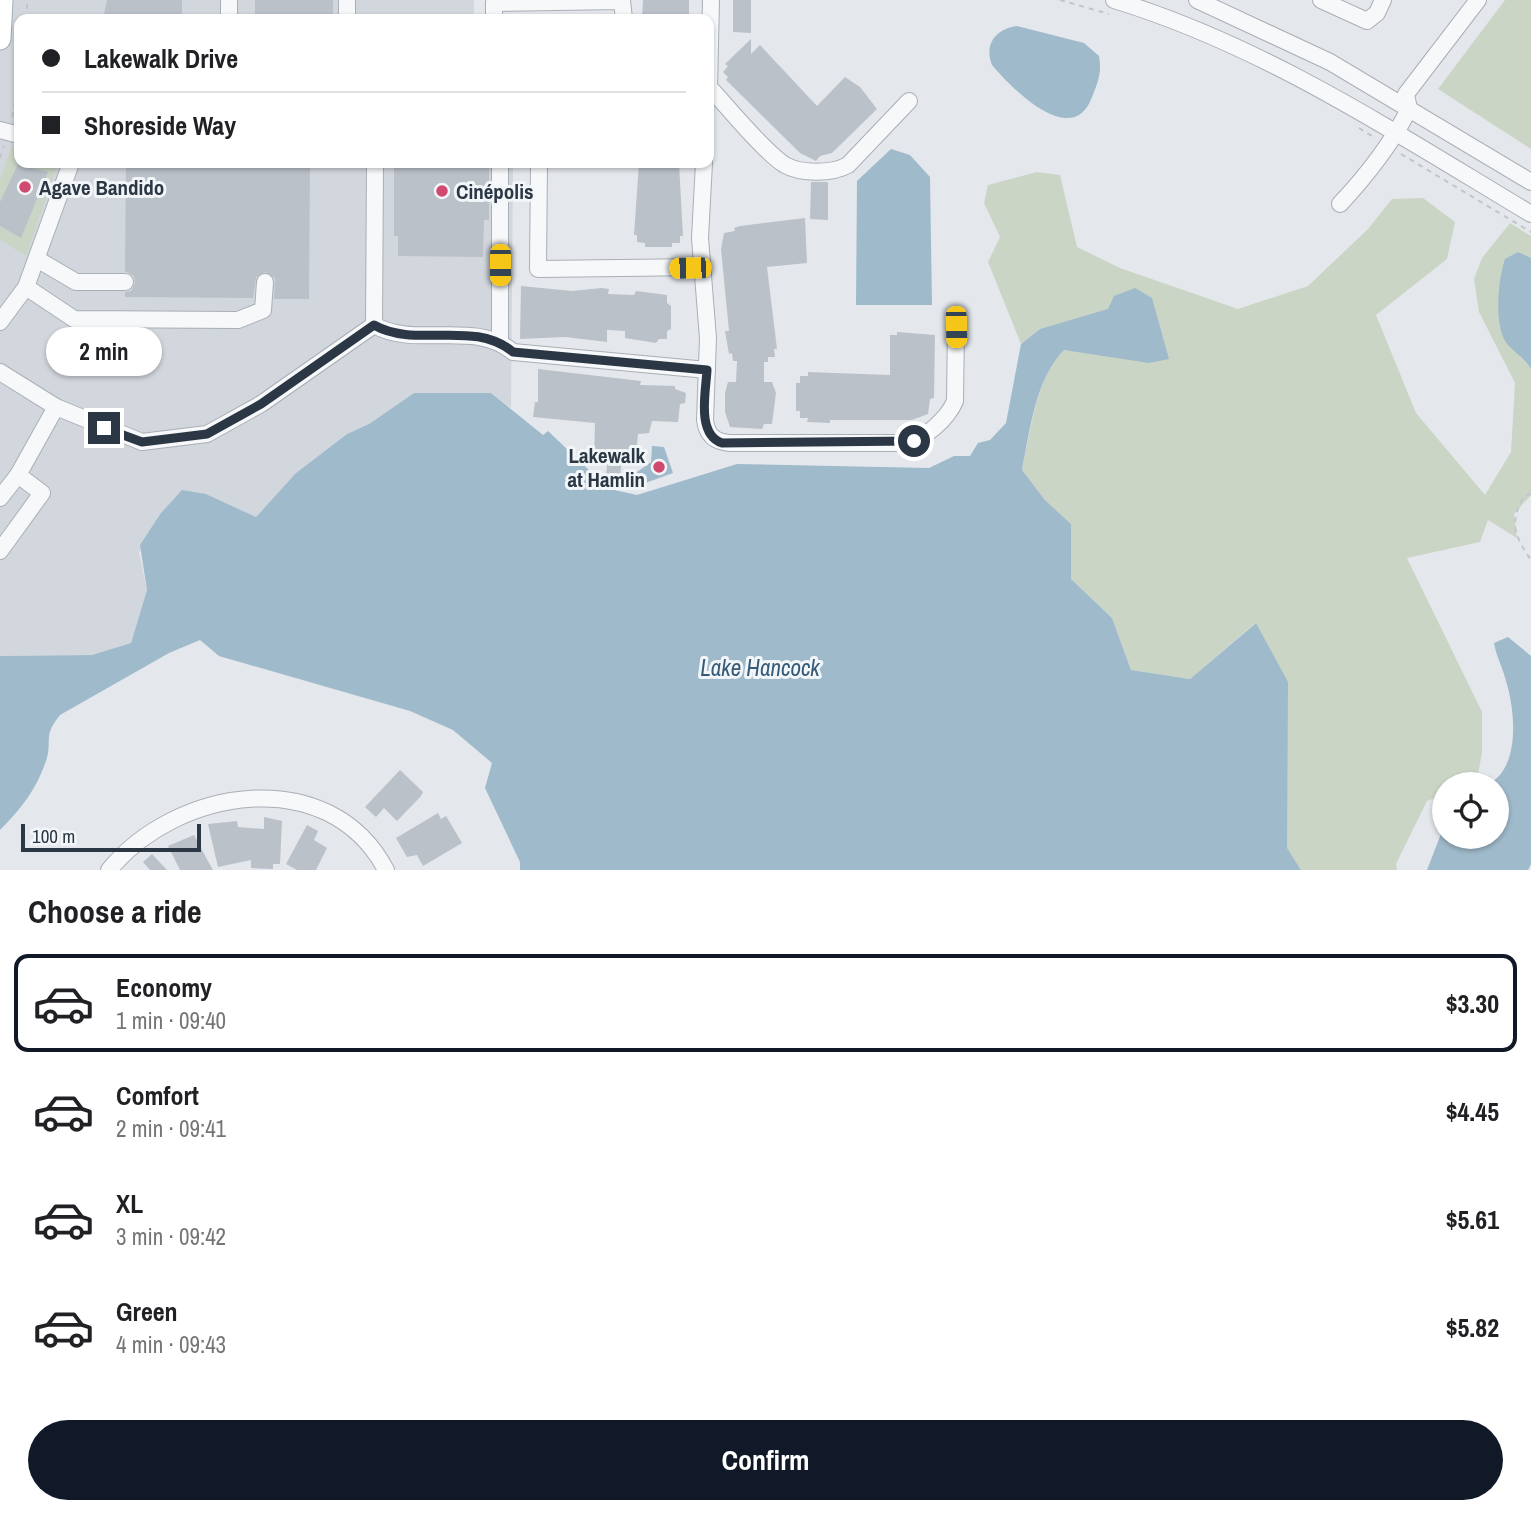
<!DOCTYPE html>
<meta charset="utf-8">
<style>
:root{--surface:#fff;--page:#f2f2f2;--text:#202124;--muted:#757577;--line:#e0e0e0;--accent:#111827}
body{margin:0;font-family:"Archivo Narrow",sans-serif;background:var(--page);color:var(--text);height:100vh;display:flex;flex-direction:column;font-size:26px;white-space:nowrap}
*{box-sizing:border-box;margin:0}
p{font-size:23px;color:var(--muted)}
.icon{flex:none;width:38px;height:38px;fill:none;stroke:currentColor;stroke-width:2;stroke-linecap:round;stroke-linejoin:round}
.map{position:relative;height:870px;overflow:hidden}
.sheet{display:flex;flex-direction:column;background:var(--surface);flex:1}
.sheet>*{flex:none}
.guide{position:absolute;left:14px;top:14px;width:700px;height:154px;border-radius:14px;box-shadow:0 2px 5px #0004;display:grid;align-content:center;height:154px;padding:0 28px;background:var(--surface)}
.buttons{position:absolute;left:1432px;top:772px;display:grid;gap:14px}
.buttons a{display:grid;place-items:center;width:77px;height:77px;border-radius:50%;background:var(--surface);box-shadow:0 2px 5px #0004;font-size:35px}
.scale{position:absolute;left:21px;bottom:18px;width:180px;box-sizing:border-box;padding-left:7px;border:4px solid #2b3744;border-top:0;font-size:19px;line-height:24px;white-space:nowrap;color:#2b3744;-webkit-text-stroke:5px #f3f6f9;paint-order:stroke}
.end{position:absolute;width:32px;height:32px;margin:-16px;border:9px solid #2b3744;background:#fff;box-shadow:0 0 0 4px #fff}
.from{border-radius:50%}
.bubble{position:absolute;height:49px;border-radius:24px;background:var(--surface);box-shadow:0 2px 5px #0004;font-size:23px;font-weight:800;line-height:49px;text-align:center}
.car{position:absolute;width:21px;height:42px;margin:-21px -10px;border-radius:9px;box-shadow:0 0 5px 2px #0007;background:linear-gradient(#f5c518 24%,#345 0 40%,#f5c518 0 76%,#345 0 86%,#f5c518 0)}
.guide b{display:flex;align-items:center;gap:24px;height:66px;font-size:26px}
.guide b+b{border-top:2px solid var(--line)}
.guide i{width:18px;height:18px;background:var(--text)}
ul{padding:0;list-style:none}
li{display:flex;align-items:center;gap:21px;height:98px;margin:0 14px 10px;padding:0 14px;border:4px solid transparent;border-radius:14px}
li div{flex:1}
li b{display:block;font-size:26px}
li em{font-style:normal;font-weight:800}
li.current{border-color:var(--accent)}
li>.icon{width:63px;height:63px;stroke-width:1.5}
h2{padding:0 28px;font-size:32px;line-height:84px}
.button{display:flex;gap:14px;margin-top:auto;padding:14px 28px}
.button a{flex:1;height:80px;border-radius:42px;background:var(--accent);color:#fff;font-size:28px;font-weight:800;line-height:80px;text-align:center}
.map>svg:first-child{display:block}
</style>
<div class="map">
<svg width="1531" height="870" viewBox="0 0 1531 870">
<rect width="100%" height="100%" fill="#e4e8ec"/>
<path fill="#d2d7dd" d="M 0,0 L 474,0 L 474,19 L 19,19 L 19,163 L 513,163 L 511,408 L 491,393 L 414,393 L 369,424 L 347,434 L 296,473 L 256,517 L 206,494 L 139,552 L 147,590 L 131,643 L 93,655 L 0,656 Z"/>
<g fill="#cbd5c5">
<path d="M 1505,0 L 1531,0 L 1531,149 L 1438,89 Z"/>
<path d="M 11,147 L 19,149 L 19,163 L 62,163 L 58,164 L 26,256 L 0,240 L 0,180 Z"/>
<path d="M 1037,172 L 1060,175 L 1077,247 L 1120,268 L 1238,309 L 1308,286 L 1368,229 L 1392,199 L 1423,198 L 1455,222 L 1447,259 L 1376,315 L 1416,413 L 1485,495 L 1511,452 L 1515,383 L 1479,312 L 1474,279 L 1482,258 L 1510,223 L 1531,236 L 1531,495 L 1514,514 L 1517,538 L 1488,520 L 1480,542 L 1407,558 L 1482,712 L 1482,753 L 1477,779 L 1466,784 L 1444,784 L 1444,794 L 1427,801 L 1396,864 L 1397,870 L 1301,870 L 1287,849 L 1255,623 L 1190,679 L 1131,670 L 1112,618 L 1071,579 L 1071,524 L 1045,500 L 1022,470 C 1031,430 1035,380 1064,350 L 1168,359 L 1152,300 L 1040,329 L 1021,344 L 988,262 L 1000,237 L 984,203 L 988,185 Z"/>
</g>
<g fill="#9fbacb">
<path d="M 1017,26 L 1084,43 L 1099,56 C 1102,72 1098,82 1092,97 C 1073,150 1012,89 992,65 C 984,45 995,29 1017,26 Z"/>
<path d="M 891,149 L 910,155 L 930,177 L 932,305 L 856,305 L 857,181 Z"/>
<path d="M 1518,252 L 1531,258 L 1531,369 C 1525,358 1516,354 1508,345 C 1493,328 1498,279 1505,259 Z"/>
<path d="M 1135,288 L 1152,298 L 1169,359 L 1149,363 L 1064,350 C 1035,380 1030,430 1022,470 L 1045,500 L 1071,524 L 1071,579 L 1112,618 L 1131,670 L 1190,679 L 1256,623 L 1288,682 L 1287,848 L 1301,870 L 520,870 L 520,862 L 485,788 L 492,763 L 453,730 L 410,711 L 219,656 L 200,640 L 169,653 L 60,715 C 42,737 53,740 46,761 C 36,790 21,809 0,830 L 0,656 L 92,655 L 131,643 L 147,590 L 140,545 L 161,513 L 182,490 L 206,494 L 256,517 L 296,473 L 347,434 L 369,424 L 414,393 L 491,393 L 543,435 L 548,431 L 593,474 L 589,480 L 596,486 L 637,495 L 737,464 L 929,468 L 954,456 L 970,456 L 978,443 L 990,440 L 1006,423 L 1021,344 L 1040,329 L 1108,309 L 1114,296 Z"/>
<path d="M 652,446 L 664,447 L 673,473 L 637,486 L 630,477 L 651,462 Z"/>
<path d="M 1508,637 L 1531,656 L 1531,864 L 1528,870 L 1427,870 L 1444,826 L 1444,836 L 1496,836 L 1496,784 L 1489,784 C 1521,766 1515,710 1506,681 C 1503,668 1496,656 1494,643 Z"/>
</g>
<g fill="#bbc1c9">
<path d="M 107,0 L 182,0 L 182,19 L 103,19 Z"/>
<path d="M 255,0 L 333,0 L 333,14 L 325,14 L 325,19 L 255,19 Z"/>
<path d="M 643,0 L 689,0 L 689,19 L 642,19 Z"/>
<path d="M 733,0 L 751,0 L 751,33 L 733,32 Z"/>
<path d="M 751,39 L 751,54 L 760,45 L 817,106 L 845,77 L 860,87 L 877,109 L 832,153 L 820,156 L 816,161 L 800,153 L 726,80 L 728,77 L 723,72 L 728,66 L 725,64 Z"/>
<path d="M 126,163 L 310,163 L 309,299 L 274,299 L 275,278 L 265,272 L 256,277 L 253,298 L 125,297 L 125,292 L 131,291 L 135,283 L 134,276 L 125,271 Z"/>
<path d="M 394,163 L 489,163 L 489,220 L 484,220 L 483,257 L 398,256 L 398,236 L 394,236 Z"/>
<path d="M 639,163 L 679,163 L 683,236 L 680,236 L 680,243 L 672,243 L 672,247 L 645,247 L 645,243 L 637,242 L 637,235 L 634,235 Z"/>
<path d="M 18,164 L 48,172 L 21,238 L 0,226 L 0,202 Z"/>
<path d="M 811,182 L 828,182 L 828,220 L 810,219 Z"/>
<path d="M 805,218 L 807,263 L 767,267 L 777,349 L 774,349 L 775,357 L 768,357 L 768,362 L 764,362 L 764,382 L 772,382 L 776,393 L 772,424 L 764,424 L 762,429 L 730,427 L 725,412 L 725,393 L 728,382 L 736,382 L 737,361 L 733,361 L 732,353 L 729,354 L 725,331 L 729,331 L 721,249 L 724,233 L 735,231 L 734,228 L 740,226 Z"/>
<path d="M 521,286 L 572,291 L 602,288 L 609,289 L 608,294 L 634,295 L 636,291 L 667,295 L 667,303 L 671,306 L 671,329 L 667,331 L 667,339 L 659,339 L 656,343 L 625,338 L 625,331 L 607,330 L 607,342 L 565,337 L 520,339 Z"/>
<path d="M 897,332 L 935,335 L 934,398 L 930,399 L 928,414 L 912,420 L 830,420 L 830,423 L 807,422 L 808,418 L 800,418 L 800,411 L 796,411 L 796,383 L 800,383 L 800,376 L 808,376 L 808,372 L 890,375 L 890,335 L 897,335 Z"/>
<path d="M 538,369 L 641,381 L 640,385 L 675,386 L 675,389 L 686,393 L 685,403 L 680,404 L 678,422 L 652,421 L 649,433 L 638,434 L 636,456 L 622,455 L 620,479 L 606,478 L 607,465 L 594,463 L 595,423 L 533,417 L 535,402 L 538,402 Z"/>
<path d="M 400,770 L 423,792 L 421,796 L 397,821 L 384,808 L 376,817 L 365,807 Z"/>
<path d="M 438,813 L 441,819 L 446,816 L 462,843 L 423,866 L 417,855 L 407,857 L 396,838 Z"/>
<path d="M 264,817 L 282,821 L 280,864 L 273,864 L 273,869 L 251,868 L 251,860 L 218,867 L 208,824 L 237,821 L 238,827 L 264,829 Z"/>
<path d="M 307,825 L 318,831 L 314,840 L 327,848 L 316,870 L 297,870 L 286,864 Z"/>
<path d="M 194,835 L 209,863 L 213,870 L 180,870 L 168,846 Z"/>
<path d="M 152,854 L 167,870 L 150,870 L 143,862 Z"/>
</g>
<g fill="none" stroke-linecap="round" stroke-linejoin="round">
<g stroke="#a9afb6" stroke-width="18">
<g id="minor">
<path d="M 1114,0 C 1265,46 1397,134 1531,214"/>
<path d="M 1197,0 L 1330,62 L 1531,182"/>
<path d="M 1321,0 L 1367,21 L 1377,13 L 1383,0"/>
<path d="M 229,19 L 229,0"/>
<path d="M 347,19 L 347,0"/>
<path d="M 494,19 L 494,3 L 622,1 L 624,19"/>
<path d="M 709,87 C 727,106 765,153 785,165 C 801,174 832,174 848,165 L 909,101"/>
<path d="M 709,89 L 711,0"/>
<path d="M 0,130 L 19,135"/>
<path d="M 539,163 L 538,269 L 702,267"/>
<path d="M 704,163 L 700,238 L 708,338 L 705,420 C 707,436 715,442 730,443 L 907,443 C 925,439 948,418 955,401 L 956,327"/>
<path d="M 1340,204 C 1368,174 1391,145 1409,109 L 1406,94 L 1478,0"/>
<path d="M 37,259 L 76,282 L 125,282"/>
<path d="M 26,287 L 74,319 L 238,320 L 263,310 L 265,282"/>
<path d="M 0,322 L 26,287 L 71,163"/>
<path d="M 374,325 C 416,349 474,319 513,352 L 707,370"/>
<path d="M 374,325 L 375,163"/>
<path d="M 500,341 L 500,163"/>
<path d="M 0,372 L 56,407 L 142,442 L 207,434 L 261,404 L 374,325"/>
<path d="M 0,498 L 18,475"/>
<path d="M 0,551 L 42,493 L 18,475 L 56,407"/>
<path d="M 109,870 C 176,788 329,762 386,870"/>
</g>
</g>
<g stroke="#a3adb7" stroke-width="23">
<path id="major" d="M 0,39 L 2,0"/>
</g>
<g stroke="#c1c6cb" stroke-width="2" stroke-dasharray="5 5" stroke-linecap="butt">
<path d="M 1060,0 L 1109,14"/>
<path d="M 27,19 L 27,0"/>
<path d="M 12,117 L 19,81"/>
<path d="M 1359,128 L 1375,138"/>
<path d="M 1401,154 L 1531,232"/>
<path d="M 0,158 L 4,146"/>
<path d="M 1531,494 L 1524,496 C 1509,523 1514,535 1531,560"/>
</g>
<use href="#minor" stroke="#f6f8fa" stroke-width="16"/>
<use href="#major" stroke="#fff" stroke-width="21"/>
</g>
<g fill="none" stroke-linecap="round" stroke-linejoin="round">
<path stroke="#2b3744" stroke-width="9" d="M 104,428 L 142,442 L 207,434 L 261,404 L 374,325 C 416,349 474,319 513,352 L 707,370 C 706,391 696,434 722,443 L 914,441"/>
</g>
<g fill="#cf4a6e" stroke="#f3f6f9" stroke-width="2.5">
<circle cx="25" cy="187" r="7"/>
<circle cx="442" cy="191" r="7"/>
<circle cx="659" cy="467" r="7"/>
</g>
<g text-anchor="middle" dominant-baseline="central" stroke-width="6" stroke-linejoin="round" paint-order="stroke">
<g font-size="21" font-weight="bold" fill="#2b3744" stroke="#f3f6f9" text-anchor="start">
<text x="39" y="187">Agave Bandido</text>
<text x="456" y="191">Cinépolis</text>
<text x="645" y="455" text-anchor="end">Lakewalk<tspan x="645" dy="24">at Hamlin</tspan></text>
</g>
<g font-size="23" font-style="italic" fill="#355b79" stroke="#f3f6f9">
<text x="760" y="667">Lake Hancock</text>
</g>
</g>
</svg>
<div class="buttons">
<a><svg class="icon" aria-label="locate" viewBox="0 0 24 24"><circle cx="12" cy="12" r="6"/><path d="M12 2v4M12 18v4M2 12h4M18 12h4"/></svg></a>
</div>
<div class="scale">100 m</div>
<i class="end from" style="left:914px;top:441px"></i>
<i class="end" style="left:104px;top:428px"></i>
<div class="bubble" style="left:46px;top:327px;width:116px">2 min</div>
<i class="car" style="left:500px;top:265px;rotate:180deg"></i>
<i class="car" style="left:690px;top:268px;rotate:269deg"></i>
<i class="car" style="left:956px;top:327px;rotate:179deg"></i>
<div class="guide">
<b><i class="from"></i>Lakewalk Drive</b>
<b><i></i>Shoreside Way</b>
</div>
</div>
<section class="sheet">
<h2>Choose a ride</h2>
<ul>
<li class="current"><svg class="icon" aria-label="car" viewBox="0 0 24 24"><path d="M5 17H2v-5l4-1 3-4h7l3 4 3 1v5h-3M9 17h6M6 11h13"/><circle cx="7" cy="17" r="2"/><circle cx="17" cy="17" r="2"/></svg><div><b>Economy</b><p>1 min · 09:40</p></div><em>$3.30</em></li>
<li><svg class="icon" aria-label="car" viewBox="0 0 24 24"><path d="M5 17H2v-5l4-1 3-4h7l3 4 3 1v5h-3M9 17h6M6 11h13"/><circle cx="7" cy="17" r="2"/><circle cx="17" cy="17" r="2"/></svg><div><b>Comfort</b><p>2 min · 09:41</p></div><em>$4.45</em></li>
<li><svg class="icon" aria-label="car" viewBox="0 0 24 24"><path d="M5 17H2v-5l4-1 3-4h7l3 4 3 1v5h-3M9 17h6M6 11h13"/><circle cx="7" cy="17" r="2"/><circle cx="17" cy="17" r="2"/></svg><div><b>XL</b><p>3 min · 09:42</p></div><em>$5.61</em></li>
<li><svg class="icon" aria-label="car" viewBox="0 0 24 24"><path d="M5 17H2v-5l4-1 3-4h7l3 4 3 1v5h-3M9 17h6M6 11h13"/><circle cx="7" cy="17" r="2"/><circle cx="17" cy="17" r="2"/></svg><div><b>Green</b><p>4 min · 09:43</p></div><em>$5.82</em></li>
</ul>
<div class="button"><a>Confirm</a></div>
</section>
